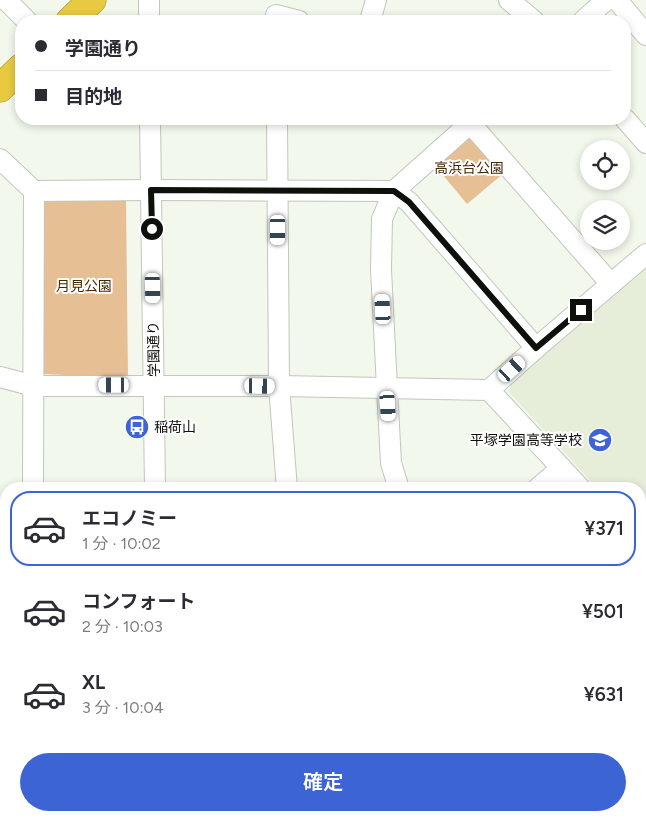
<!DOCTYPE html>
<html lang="ja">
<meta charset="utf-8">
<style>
:root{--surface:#fff;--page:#f2f2f3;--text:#2b2b33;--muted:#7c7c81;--line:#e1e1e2;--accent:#3d64d5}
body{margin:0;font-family:Figtree,"Noto Sans JP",sans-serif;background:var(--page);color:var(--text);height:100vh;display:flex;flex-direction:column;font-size:19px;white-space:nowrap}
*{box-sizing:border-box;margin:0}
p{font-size:16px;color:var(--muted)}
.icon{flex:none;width:28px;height:28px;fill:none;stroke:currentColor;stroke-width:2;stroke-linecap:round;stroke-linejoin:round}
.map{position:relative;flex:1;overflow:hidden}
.details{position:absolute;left:0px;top:482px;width:646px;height:339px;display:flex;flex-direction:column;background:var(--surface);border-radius:20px 20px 0 0;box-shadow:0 2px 8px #0003}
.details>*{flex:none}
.guide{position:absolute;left:15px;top:15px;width:616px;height:110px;border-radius:20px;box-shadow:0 2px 8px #0003;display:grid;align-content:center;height:110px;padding:0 20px;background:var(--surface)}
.tools{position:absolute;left:580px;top:140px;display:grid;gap:10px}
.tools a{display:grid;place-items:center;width:50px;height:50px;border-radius:50%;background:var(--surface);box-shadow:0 2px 8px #0003;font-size:25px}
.end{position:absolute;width:22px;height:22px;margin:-11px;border:6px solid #0e100c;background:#fff;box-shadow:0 0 0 2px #fff}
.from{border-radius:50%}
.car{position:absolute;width:15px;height:30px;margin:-15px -8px;border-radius:6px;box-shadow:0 0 4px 1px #0007;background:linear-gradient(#fff 24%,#345 0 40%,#fff 0 76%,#345 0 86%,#fff 0)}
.guide b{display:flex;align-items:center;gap:18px;height:48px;font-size:19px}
.guide b+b{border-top:1px solid var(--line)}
.guide i{width:12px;height:12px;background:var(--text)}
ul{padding:9px 0 0;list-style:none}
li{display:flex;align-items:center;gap:15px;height:75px;margin:0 10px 8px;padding:0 10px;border:2px solid transparent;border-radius:20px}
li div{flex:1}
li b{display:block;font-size:19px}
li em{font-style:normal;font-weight:600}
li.current{border-color:var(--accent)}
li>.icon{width:45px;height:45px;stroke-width:1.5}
.cta{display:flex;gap:10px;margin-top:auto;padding:10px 20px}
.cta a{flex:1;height:58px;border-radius:30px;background:var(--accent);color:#fff;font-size:20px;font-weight:600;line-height:58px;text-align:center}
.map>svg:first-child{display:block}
</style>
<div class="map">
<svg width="646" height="821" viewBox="0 0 646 821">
<rect width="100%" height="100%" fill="#f3f8ec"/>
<g fill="#e6eeda">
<path d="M 646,265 L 646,541 L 640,535 L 640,489 L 598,489 L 509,392 L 511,385 Z"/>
<path d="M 640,573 L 646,580 L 646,821 L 180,821 L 180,815 L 640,815 Z"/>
</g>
<g fill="#e7bf94">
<path d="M 470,133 L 504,173 L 467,204 L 433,163 Z"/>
<path d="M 44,198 L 126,198 L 128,378 L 44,374 L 41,371 Z"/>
<path d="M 640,585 L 646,591 L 646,606 L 640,611 Z"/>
<path d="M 646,613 L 646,817 L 642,821 L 535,821 L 530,815 L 640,815 L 640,618 Z"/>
</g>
<path fill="#61ada0" d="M 192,815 L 236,815 L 241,821 L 194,821 L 190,817 Z"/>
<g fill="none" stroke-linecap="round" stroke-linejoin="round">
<g stroke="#c2c6bb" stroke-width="22">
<g id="minor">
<path d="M 6,0 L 27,21"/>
<path d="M 149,0 L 149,21"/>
<path d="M 509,0 L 534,21"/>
<path d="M 617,0 L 646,35"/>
<path d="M 276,15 L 299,21"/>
<path d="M 370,21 L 376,0"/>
<path d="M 583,21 L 606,0"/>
<path d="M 150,119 L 155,489"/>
<path d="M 277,119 L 279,386 L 287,489"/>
<path d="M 465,119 L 470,123 L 611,284"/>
<path d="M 625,119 L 646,143"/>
<path d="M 0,159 L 34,191 L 33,489"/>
<path d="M 34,191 L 151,190 L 394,191 L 409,202 L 536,348"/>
<path d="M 0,377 L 34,386 L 279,386 L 489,390 L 536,348 L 646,254"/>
<path d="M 489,390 L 581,489"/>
<path d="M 399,489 L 391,463 L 387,388 L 381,270 L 382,219 L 394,191 L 475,119"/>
<path d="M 537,489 L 561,468"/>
<path d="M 640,553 L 646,559"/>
<path d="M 0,566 L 6,566"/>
<path d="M 15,815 L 35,817 L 159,819 L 163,815"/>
</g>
</g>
<g stroke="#9b892e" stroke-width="29">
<g id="highway">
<path d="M 70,21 L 92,0"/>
<path d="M 0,88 L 21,68"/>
</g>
</g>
<use href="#minor" stroke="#fff" stroke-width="20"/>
<use href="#highway" stroke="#e7ca41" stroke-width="28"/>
</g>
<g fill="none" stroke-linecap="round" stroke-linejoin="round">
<path stroke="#0e100c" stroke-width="6" d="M 152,229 L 151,190 L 394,191 L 409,202 L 536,348 L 581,310"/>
</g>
<defs>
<g id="bus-disc" transform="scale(1.25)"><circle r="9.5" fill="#3d64d5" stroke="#fff"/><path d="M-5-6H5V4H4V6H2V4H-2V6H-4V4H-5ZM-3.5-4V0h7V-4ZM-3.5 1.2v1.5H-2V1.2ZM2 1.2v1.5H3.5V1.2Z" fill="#fff"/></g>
<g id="school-disc" transform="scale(1.25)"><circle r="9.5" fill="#3d64d5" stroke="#fff"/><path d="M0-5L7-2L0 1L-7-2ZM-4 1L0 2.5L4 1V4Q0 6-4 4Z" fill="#fff"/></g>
</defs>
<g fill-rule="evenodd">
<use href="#bus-disc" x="137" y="427"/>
<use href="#school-disc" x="600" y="440"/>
</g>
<g text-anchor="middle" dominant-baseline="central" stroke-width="4" stroke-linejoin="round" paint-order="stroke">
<g font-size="14" fill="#462903" stroke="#fff">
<text x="469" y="168">高浜台公園</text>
<text x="84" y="286">月見公園</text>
</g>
<g font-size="14" fill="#0e100c" stroke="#fff">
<text transform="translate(154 349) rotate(-91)">学園通り</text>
</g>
<g font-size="14" fill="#0e100c" stroke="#fff" text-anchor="start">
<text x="154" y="427">稲荷山</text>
<text x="582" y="440" text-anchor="end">平塚学園高等学校</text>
</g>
</g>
</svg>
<div class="tools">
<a><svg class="icon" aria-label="locate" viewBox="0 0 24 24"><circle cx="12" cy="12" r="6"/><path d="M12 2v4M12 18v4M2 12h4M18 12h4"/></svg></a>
<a><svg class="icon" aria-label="layers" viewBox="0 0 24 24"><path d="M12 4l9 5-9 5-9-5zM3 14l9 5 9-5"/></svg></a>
</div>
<i class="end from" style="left:152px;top:229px"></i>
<i class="end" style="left:581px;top:310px"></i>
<i class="car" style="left:278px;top:230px;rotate:180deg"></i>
<i class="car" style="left:153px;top:288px;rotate:179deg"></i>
<i class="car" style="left:383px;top:309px;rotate:357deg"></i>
<i class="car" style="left:512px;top:369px;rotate:48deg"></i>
<i class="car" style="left:114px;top:385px;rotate:270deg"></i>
<i class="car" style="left:260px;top:386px;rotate:91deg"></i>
<i class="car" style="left:388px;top:406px;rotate:176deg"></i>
<div class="guide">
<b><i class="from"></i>学園通り</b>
<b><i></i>目的地</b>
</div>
<section class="details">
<ul>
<li class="current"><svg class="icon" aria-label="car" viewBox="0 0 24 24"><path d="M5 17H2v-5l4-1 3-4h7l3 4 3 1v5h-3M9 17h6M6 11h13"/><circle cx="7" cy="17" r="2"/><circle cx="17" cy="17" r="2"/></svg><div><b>エコノミー</b><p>1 分 · 10:02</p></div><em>¥371</em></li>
<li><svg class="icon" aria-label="car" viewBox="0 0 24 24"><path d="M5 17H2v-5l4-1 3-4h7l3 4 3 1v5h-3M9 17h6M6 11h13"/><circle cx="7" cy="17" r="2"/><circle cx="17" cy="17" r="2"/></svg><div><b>コンフォート</b><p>2 分 · 10:03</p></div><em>¥501</em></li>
<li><svg class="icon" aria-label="car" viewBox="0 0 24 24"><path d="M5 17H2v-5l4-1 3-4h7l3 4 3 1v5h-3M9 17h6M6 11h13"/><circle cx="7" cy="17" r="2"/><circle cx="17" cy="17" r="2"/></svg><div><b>XL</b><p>3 分 · 10:04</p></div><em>¥631</em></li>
</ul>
<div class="cta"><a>確定</a></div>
</section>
</div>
